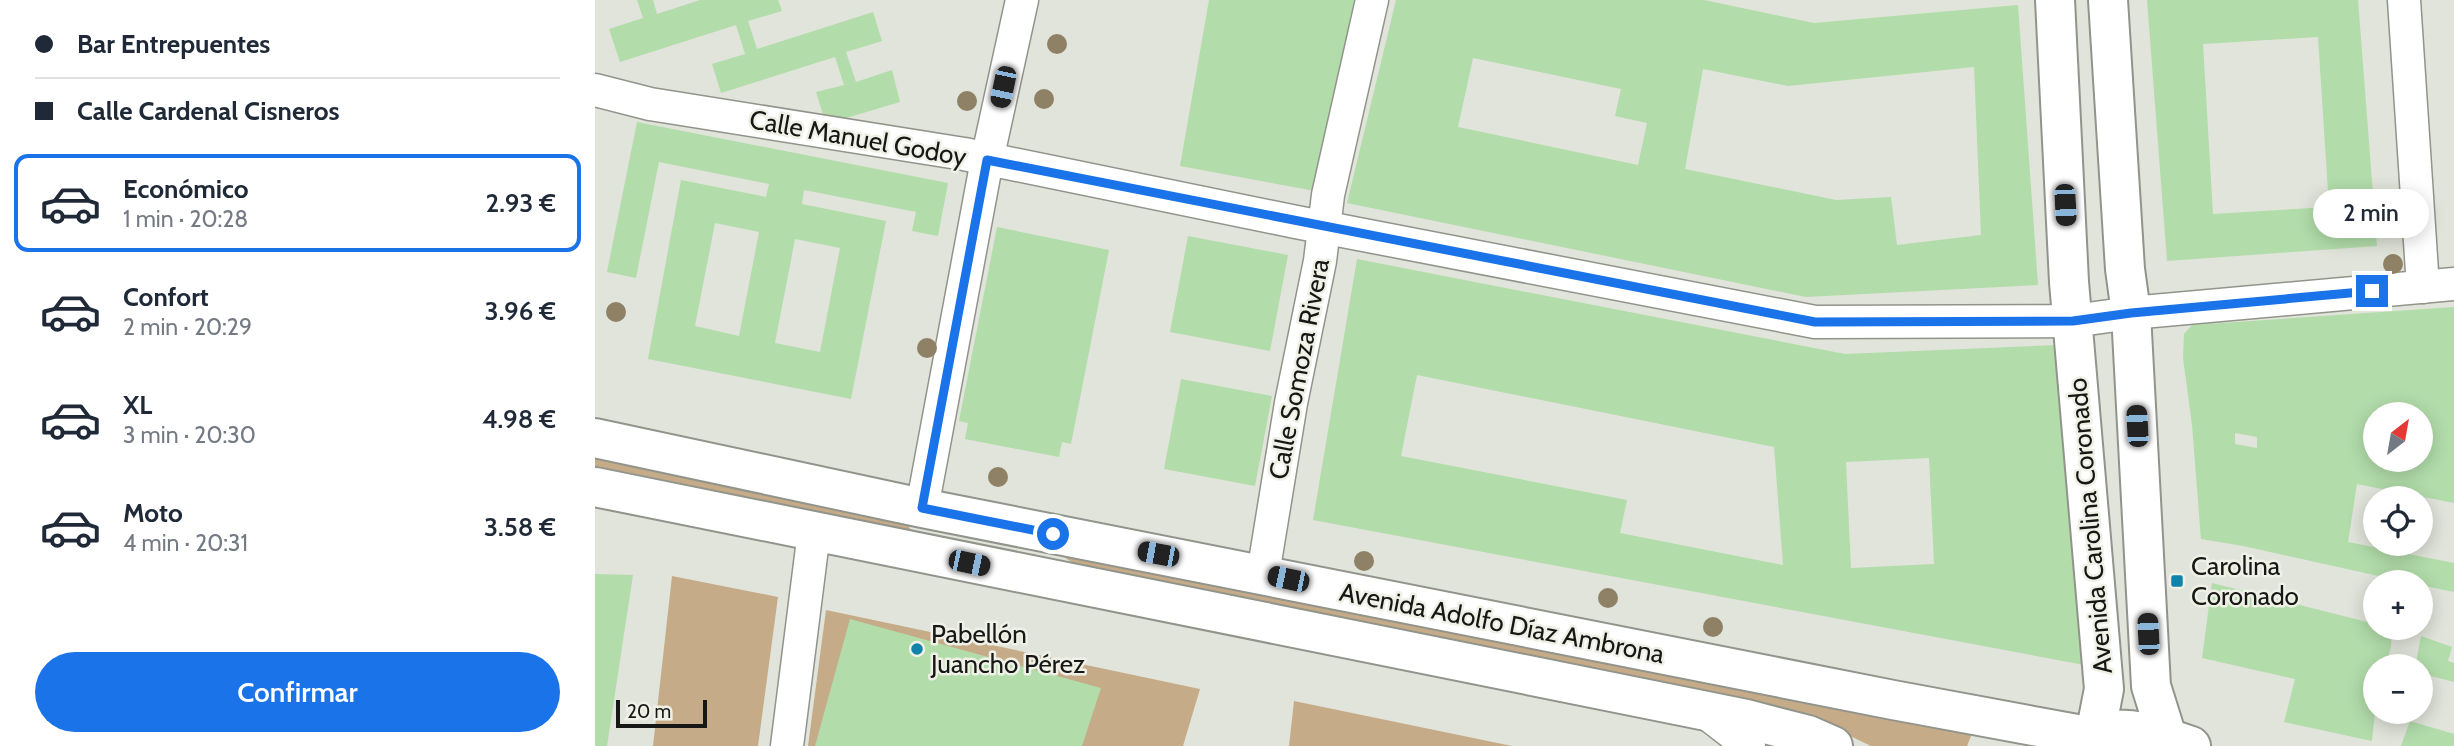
<!DOCTYPE html>
<html lang="es">
<meta charset="utf-8">
<style>
:root{--surface:#fff;--page:#f2f2f3;--text:#1f2937;--muted:#747a83;--line:#e0e1e3;--accent:#1a73e8}
body{margin:0;font-family:Cabin,sans-serif;background:var(--page);color:var(--text);height:100vh;display:flex;flex-direction:column;font-size:26px;white-space:nowrap}
*{box-sizing:border-box;margin:0}
p{font-size:23px;color:var(--muted)}
.icon{flex:none;width:38px;height:38px;fill:none;stroke:currentColor;stroke-width:2;stroke-linecap:round;stroke-linejoin:round}
.map{position:relative;flex:1;overflow:hidden}
.panel{display:flex;flex-direction:column;background:var(--surface);width:595px}
.panel>*{flex:none}
.top-card{display:grid;align-content:center;height:154px;padding:0 35px;background:var(--surface)}
.needle{width:46px;rotate:31deg}
.controls{position:absolute;left:1768px;top:402px;display:grid;gap:14px}
.controls a{display:grid;place-items:center;width:70px;height:70px;border-radius:50%;background:var(--surface);box-shadow:0 4px 18px #0003;font-size:35px}
.scale{position:absolute;left:21px;bottom:18px;width:91px;box-sizing:border-box;padding-left:7px;border:4px solid #171815;border-top:0;font-size:19px;line-height:24px;white-space:nowrap;color:#171815;-webkit-text-stroke:5px #eff1e7;paint-order:stroke}
.end{position:absolute;width:32px;height:32px;margin:-16px;border:9px solid #1a73e8;background:#fff;box-shadow:0 0 0 4px #fff}
.from{border-radius:50%}
.bubble{position:absolute;height:49px;border-radius:24px;background:var(--surface);box-shadow:0 4px 18px #0003;font-size:23px;font-weight:600;line-height:49px;text-align:center}
.car{position:absolute;width:21px;height:42px;margin:-21px -10px;border-radius:9px;box-shadow:0 0 5px 2px #0007;background:linear-gradient(#222 24%,#8ab4d8 0 40%,#222 0 76%,#8ab4d8 0 86%,#222 0)}
.top-card b{display:flex;align-items:center;gap:24px;height:66px;font-size:26px}
.top-card b+b{border-top:2px solid var(--line)}
.top-card i{width:18px;height:18px;background:var(--text)}
ul{padding:0;list-style:none}
li{display:flex;align-items:center;gap:21px;height:98px;margin:0 14px 10px;padding:0 21px;border:4px solid transparent;border-radius:14px}
li div{flex:1}
li b{display:block;font-size:26px}
li em{font-style:normal;font-weight:600}
li.current{border-color:var(--accent)}
li>.icon{width:63px;height:63px;stroke-width:1.5}
.primary-button{display:flex;gap:14px;margin-top:auto;padding:14px 35px}
.primary-button a{flex:1;height:80px;border-radius:42px;background:var(--accent);color:#fff;font-size:28px;font-weight:600;line-height:80px;text-align:center}
main{display:flex;flex:1;min-height:0}
.map>svg:first-child{display:block}
</style>
<main>
<section class="panel">
<div class="top-card">
<b><i class="from"></i>Bar Entrepuentes</b>
<b><i></i>Calle Cardenal Cisneros</b>
</div>
<ul>
<li class="current"><svg class="icon" aria-label="car" viewBox="0 0 24 24"><path d="M5 17H2v-5l4-1 3-4h7l3 4 3 1v5h-3M9 17h6M6 11h13"/><circle cx="7" cy="17" r="2"/><circle cx="17" cy="17" r="2"/></svg><div><b>Económico</b><p>1 min · 20:28</p></div><em>2.93 €</em></li>
<li><svg class="icon" aria-label="car" viewBox="0 0 24 24"><path d="M5 17H2v-5l4-1 3-4h7l3 4 3 1v5h-3M9 17h6M6 11h13"/><circle cx="7" cy="17" r="2"/><circle cx="17" cy="17" r="2"/></svg><div><b>Confort</b><p>2 min · 20:29</p></div><em>3.96 €</em></li>
<li><svg class="icon" aria-label="car" viewBox="0 0 24 24"><path d="M5 17H2v-5l4-1 3-4h7l3 4 3 1v5h-3M9 17h6M6 11h13"/><circle cx="7" cy="17" r="2"/><circle cx="17" cy="17" r="2"/></svg><div><b>XL</b><p>3 min · 20:30</p></div><em>4.98 €</em></li>
<li><svg class="icon" aria-label="car" viewBox="0 0 24 24"><path d="M5 17H2v-5l4-1 3-4h7l3 4 3 1v5h-3M9 17h6M6 11h13"/><circle cx="7" cy="17" r="2"/><circle cx="17" cy="17" r="2"/></svg><div><b>Moto</b><p>4 min · 20:31</p></div><em>3.58 €</em></li>
</ul>
<div class="primary-button"><a>Confirmar</a></div>
</section>
<div class="map">
<svg width="1859" height="746" viewBox="0 0 1859 746">
<rect width="100%" height="100%" fill="#e1e4da"/>
<g fill="#c6ab88">
<path d="M 0,452 L 310,517 L 319,538 L 0,471 Z"/>
<path d="M 451,545 L 1378,731 L 1372,746 L 1276,746 L 1230,724 L 487,569 Z"/>
<path d="M 77,576 L 183,597 L 163,746 L 58,746 Z"/>
<path d="M 231,610 L 605,689 L 588,746 L 213,746 Z"/>
<path d="M 699,701 L 917,746 L 694,746 Z"/>
</g>
<g fill="#b2dcaa" fill-rule="evenodd">
<path d="M 42,0 L 58,0 L 62,14 L 105,0 L 183,0 L 187,11 L 153,21 L 162,49 L 278,12 L 287,41 L 251,52 L 261,82 L 297,70 L 305,102 L 231,124 L 221,92 L 249,85 L 240,57 L 126,93 L 117,64 L 150,54 L 141,25 L 25,62 L 14,29 L 48,18 Z"/>
<path d="M 614,0 L 759,0 L 720,191 L 585,166 Z"/>
<path d="M 801,0 L 1109,0 L 1219,23 L 1423,5 L 1443,285 L 1211,297 L 752,203 ZM 878,58 L 1026,89 L 1020,116 L 1052,123 L 1043,165 L 863,127 ZM 1379,67 L 1386,235 L 1302,245 L 1296,197 L 1241,200 L 1090,169 L 1108,69 L 1193,86 Z"/>
<path d="M 1552,0 L 1763,0 L 1782,246 L 1572,261 ZM 1723,37 L 1734,207 L 1618,214 L 1608,44 Z"/>
<path d="M 42,122 L 353,183 L 343,236 L 317,231 L 321,212 L 209,190 L 207,204 L 291,221 L 256,399 L 53,359 L 86,180 L 171,197 L 174,184 L 64,162 L 41,278 L 12,272 ZM 120,223 L 164,232 L 144,336 L 100,326 ZM 200,239 L 245,248 L 225,352 L 180,343 Z"/>
<path d="M 402,227 L 514,250 L 476,444 L 467,442 L 464,457 L 370,439 L 373,423 L 364,421 Z"/>
<path d="M 593,236 L 693,255 L 675,351 L 575,332 Z"/>
<path d="M 762,259 L 1250,354 L 1463,345 L 1489,665 L 718,520 ZM 822,375 L 1179,447 L 1188,565 L 1025,533 L 1032,500 L 806,456 ZM 1334,458 L 1339,564 L 1256,568 L 1251,462 Z"/>
<path d="M 1859,307 L 1859,503 L 1762,484 L 1753,542 L 1859,563 L 1859,592 L 1825,585 L 1825,583 L 1815,583 L 1648,546 L 1606,539 L 1597,425 L 1588,358 L 1589,334 L 1597,325 ZM 1780,415 L 1825,415 L 1825,460 L 1780,460 ZM 1640,433 L 1662,437 L 1662,448 L 1640,444 Z"/>
<path d="M 586,379 L 677,396 L 660,486 L 569,469 Z"/>
<path d="M 0,574 L 38,575 L 12,746 L 0,746 Z"/>
<path d="M 1617,583 L 1780,624 L 1780,628 L 1797,628 L 1796,647 L 1790,667 L 1780,667 L 1780,712 L 1777,741 L 1689,722 L 1700,679 L 1607,658 Z"/>
<path d="M 255,619 L 506,688 L 487,746 L 220,746 Z"/>
<path d="M 1826,636 L 1857,647 L 1853,661 L 1859,663 L 1859,682 L 1825,673 L 1825,667 L 1820,667 Z"/>
<path d="M 1815,721 L 1859,734 L 1859,746 L 1806,746 Z"/>
</g>
<g fill="none" stroke-linecap="round" stroke-linejoin="round">
<g stroke="#91948b" stroke-width="35">
<g id="street">
<path d="M 1809,0 L 1828,287"/>
<path d="M 0,90 L 55,104 L 369,154 L 701,222 L 1220,322 L 1478,321 L 1536,313 L 1859,284"/>
<path d="M 327,508 L 392,160 L 427,0"/>
<path d="M 668,574 L 696,403 L 725,261 L 733,195 L 777,0"/>
<path d="M 1110,712 L 1154,746"/>
<path d="M 192,746 L 219,532"/>
</g>
</g>
<g stroke="#91948b" stroke-width="42">
<g id="secondary">
<path d="M 1460,0 L 1474,282 L 1509,689 L 1501,730"/>
<path d="M 1513,0 L 1530,269 L 1536,313 L 1556,686 L 1572,737"/>
</g>
</g>
<g stroke="#91948b" stroke-width="42">
<g id="highway">
<path d="M 0,438 L 327,508 L 1298,700 L 1487,735"/>
<path d="M 0,487 L 1151,719 L 1213,735 L 1238,746"/>
<path d="M 1463,745 C 1515,722 1543,727 1596,746"/>
</g>
</g>
<use href="#street" stroke="#fff" stroke-width="32"/>
<use href="#secondary" stroke="#fff" stroke-width="38"/>
<use href="#highway" stroke="#fff" stroke-width="38"/>
</g>
<g fill="#8e8165">
<circle cx="462" cy="44" r="10"/>
<circle cx="449" cy="99" r="10"/>
<circle cx="372" cy="101" r="10"/>
<circle cx="1798" cy="264" r="10"/>
<circle cx="21" cy="312" r="10"/>
<circle cx="332" cy="348" r="10"/>
<circle cx="403" cy="477" r="10"/>
<circle cx="769" cy="561" r="10"/>
<circle cx="1013" cy="598" r="10"/>
<circle cx="1118" cy="627" r="10"/>
</g>
<g fill="none" stroke-linecap="round" stroke-linejoin="round">
<path stroke="#1a73e8" stroke-width="9" d="M 458,534 L 327,508 L 392,160 L 1220,322 L 1478,321 L 1536,313 L 1777,291"/>
</g>
<g fill="#1182a9" stroke="#eff1e7" stroke-width="2.5">
<rect x="1575" y="574" width="14" height="14" rx="3.5"/>
<circle cx="322" cy="649" r="7"/>
</g>
<g text-anchor="middle" dominant-baseline="central" stroke-width="5" stroke-linejoin="round" paint-order="stroke">
<g font-size="26" fill="#171815" stroke="#eff1e7">
<text transform="translate(263 138) rotate(10)">Calle Manuel Godoy</text>
<text transform="translate(704 369) rotate(-79)">Calle Somoza Rivera</text>
<text transform="translate(1495 526) rotate(-95)">Avenida Carolina Coronado</text>
<text transform="translate(907 623) rotate(11)">Avenida Adolfo Díaz Ambrona</text>
</g>
<g font-size="26" fill="#171815" stroke="#eff1e7" text-anchor="start">
<text x="1596" y="566">Carolina<tspan x="1596" dy="30">Coronado</tspan></text>
<text x="336" y="634">Pabellón<tspan x="336" dy="30">Juancho Pérez</tspan></text>
</g>
</g>
</svg>
<div class="controls">
<a><svg class="needle" viewBox="-14 -14 28 28"><path d="M0-13l5 13h-10z" fill="#e53935"/><path d="M0 13l5-13h-10z" fill="#747a83"/></svg></a>
<a><svg class="icon" aria-label="locate" viewBox="0 0 24 24"><circle cx="12" cy="12" r="6"/><path d="M12 2v4M12 18v4M2 12h4M18 12h4"/></svg></a>
<a>+</a>
<a>−</a>
</div>
<div class="scale">20 m</div>
<i class="end from" style="left:458px;top:534px"></i>
<i class="end" style="left:1777px;top:291px"></i>
<div class="bubble" style="left:1718px;top:189px;width:116px">2 min</div>
<i class="car" style="left:408px;top:87px;rotate:192deg"></i>
<i class="car" style="left:1470px;top:205px;rotate:177deg"></i>
<i class="car" style="left:1542px;top:426px;rotate:357deg"></i>
<i class="car" style="left:563px;top:554px;rotate:281deg"></i>
<i class="car" style="left:374px;top:563px;rotate:102deg"></i>
<i class="car" style="left:693px;top:579px;rotate:282deg"></i>
<i class="car" style="left:1553px;top:634px;rotate:357deg"></i>
</div>
</main>
